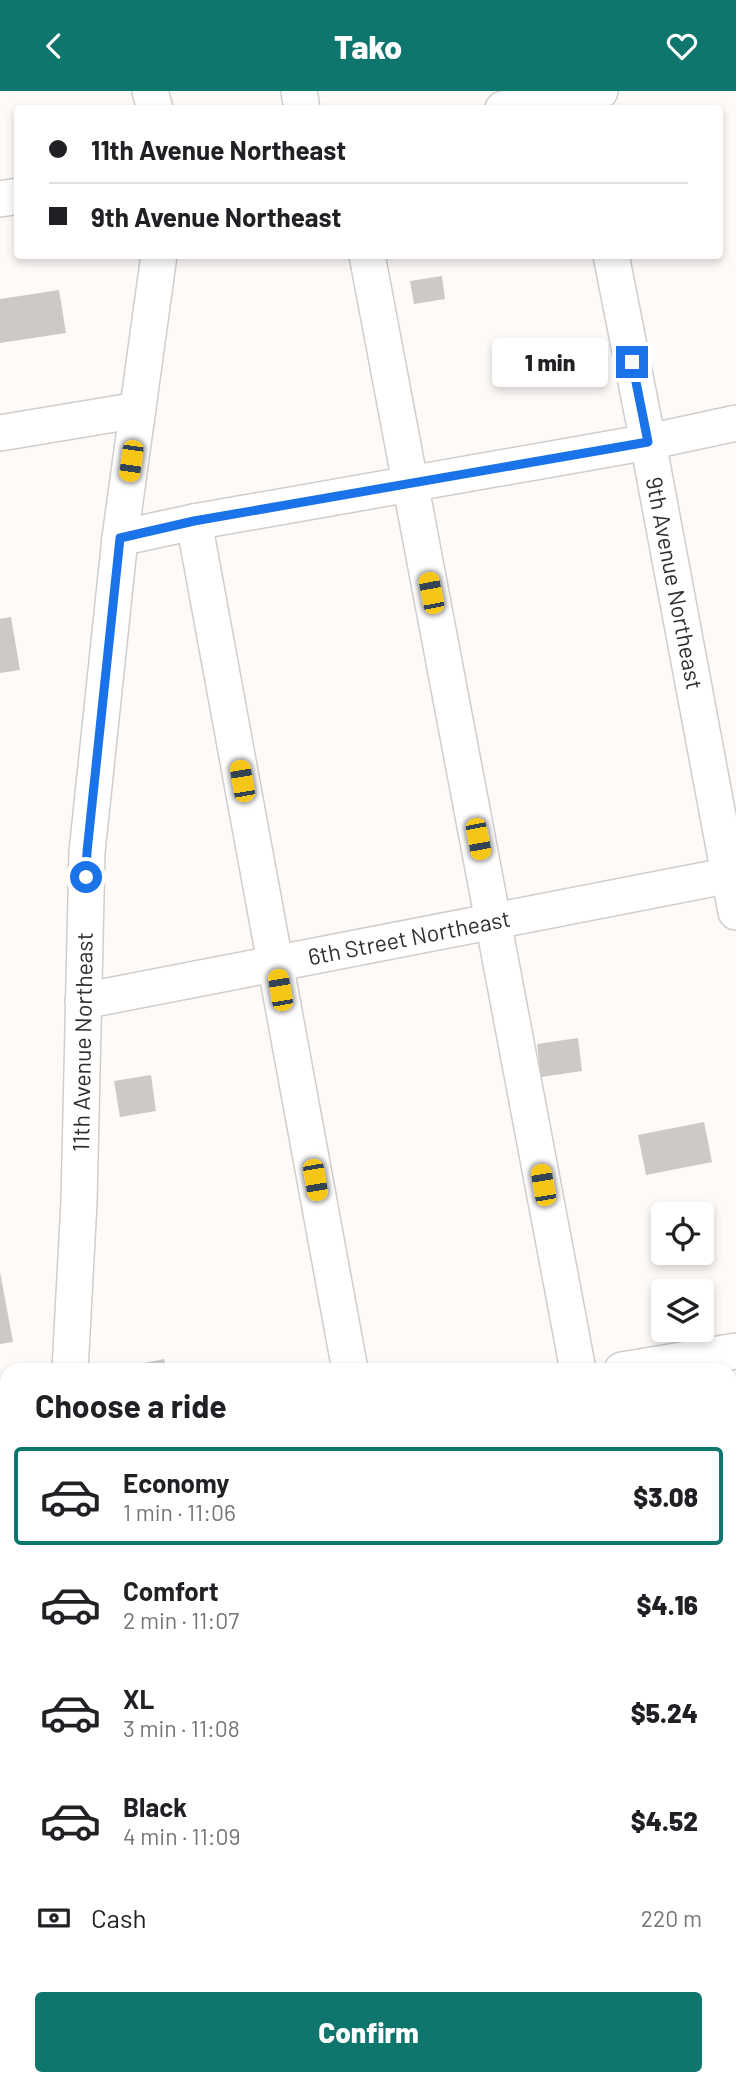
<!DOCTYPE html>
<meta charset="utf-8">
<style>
:root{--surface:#fff;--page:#f6f6f6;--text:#202124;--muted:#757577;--line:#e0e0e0;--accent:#0f766e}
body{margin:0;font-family:Barlow,sans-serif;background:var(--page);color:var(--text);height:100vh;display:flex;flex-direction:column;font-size:26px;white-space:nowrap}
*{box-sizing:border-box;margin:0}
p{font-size:23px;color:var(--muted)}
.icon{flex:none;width:38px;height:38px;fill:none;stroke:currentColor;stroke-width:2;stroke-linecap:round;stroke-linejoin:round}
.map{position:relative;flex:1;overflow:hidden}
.panel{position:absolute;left:0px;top:1272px;width:737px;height:723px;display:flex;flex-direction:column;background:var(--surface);border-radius:21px 21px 0 0;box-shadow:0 4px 10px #0003}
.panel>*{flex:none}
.hud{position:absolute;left:14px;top:14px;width:709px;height:154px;border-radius:7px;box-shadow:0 4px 10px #0003;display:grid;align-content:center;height:154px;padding:0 35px;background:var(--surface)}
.buttons{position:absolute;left:651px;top:1111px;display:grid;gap:14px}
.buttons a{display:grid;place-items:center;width:63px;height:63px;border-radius:7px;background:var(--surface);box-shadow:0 4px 10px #0003;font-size:35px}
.end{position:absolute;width:32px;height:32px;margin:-16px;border:9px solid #1a73e8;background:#fff;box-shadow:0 0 0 4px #fff}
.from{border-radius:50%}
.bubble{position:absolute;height:49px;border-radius:7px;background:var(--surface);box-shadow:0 4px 10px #0003;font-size:23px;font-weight:800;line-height:49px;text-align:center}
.car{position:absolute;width:21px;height:42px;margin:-21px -10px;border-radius:9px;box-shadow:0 0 5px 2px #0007;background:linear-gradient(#f5c518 24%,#345 0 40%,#f5c518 0 76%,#345 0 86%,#f5c518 0)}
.hud b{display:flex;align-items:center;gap:24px;height:66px;font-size:26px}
.hud b+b{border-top:2px solid var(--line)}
.hud i{width:18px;height:18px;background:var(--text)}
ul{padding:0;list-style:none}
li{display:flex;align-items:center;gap:21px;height:98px;margin:0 14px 10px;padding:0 21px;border:4px solid transparent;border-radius:7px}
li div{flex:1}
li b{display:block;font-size:26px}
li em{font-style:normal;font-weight:800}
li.on{border-color:var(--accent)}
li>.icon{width:63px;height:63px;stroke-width:1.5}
h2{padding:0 35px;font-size:32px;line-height:84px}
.pay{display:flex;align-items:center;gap:18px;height:77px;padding:0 35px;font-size:26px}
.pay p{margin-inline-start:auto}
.button{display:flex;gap:14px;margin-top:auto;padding:14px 35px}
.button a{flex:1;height:80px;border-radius:7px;background:var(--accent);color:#fff;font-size:28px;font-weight:800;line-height:80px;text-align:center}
header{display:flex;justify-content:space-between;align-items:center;height:91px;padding:0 35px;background:var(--accent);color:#fff;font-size:32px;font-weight:800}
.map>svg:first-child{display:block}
</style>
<header><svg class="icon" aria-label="back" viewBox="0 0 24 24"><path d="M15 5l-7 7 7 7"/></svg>Tako<svg class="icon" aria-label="heart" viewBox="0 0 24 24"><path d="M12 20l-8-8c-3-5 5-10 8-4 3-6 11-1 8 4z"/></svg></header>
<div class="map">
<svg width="736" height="1994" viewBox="0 0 736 1994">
<rect width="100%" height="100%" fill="#fdfaf8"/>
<g fill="#ccc9c7">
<path d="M 442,185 L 445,208 L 414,213 L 410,190 Z"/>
<path d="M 59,199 L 66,242 L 0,252 L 0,208 Z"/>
<path d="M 11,526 L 20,579 L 0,582 L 0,528 Z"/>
<path d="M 578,947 L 582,980 L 541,986 L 537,953 Z"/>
<path d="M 151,984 L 156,1020 L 120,1026 L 114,990 Z"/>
<path d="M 704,1031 L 712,1071 L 646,1084 L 638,1044 Z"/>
<path d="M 0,1181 L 13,1251 L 0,1253 Z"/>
<path d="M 164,1268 L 167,1279 L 115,1279 L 115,1278 Z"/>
<rect x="0" y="1591" width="7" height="84"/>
</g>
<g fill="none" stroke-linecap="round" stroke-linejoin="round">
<g stroke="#d0cdcb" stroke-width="38">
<g id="minor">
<path d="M 150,0 L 155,18"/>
<path d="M 299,0 L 302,18"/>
<path d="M 503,18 L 600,0"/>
<path d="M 0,108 L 18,105"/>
<path d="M 367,164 L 578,1279"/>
<path d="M 611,164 L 648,351 L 736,821"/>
<path d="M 0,342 L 138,319"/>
<path d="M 194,431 L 350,1279"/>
<path d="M 120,447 L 194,431 L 648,351 L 736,332"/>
<path d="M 83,910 L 736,783"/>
<path d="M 70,1279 L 79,1111 L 87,761 L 120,447 L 159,164"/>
<path d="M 622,1279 L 736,1260"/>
<path d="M 730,1957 L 736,1956"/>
<path d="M 74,1988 L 74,1994"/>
<path d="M 159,1988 L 159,1994"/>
<path d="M 466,1988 L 467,1994"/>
<path d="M 590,1988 L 591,1994"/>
<path d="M 521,1994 L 554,1988"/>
</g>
</g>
<use href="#minor" stroke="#fff" stroke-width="35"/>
</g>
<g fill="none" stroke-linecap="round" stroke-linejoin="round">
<path stroke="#1a73e8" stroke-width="9" d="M 86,786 L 87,761 L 120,447 L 194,430 L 648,351 L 632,271"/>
</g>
<g text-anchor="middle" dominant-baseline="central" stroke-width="7" stroke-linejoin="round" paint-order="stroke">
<g font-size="23" fill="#302e2e" stroke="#fff">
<text transform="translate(675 492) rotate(79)">9th Avenue Northeast</text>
<text transform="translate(409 846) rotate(-11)">6th Street Northeast</text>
<text transform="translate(82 951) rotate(-89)">11th Avenue Northeast</text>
</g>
</g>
</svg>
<div class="buttons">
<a><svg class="icon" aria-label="locate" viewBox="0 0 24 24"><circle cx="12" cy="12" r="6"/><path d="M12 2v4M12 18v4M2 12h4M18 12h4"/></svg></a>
<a><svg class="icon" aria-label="layers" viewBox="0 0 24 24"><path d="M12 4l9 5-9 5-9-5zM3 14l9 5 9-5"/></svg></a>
</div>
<i class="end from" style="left:86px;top:786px"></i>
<i class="end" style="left:632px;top:271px"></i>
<div class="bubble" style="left:492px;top:247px;width:116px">1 min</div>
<i class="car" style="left:131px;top:370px;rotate:188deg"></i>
<i class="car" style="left:431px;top:502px;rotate:349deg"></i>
<i class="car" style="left:242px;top:690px;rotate:350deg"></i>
<i class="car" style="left:478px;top:748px;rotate:169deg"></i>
<i class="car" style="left:280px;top:899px;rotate:350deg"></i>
<i class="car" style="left:315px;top:1089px;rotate:170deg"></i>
<i class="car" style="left:543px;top:1094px;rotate:350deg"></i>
<div class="hud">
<b><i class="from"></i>11th Avenue Northeast</b>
<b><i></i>9th Avenue Northeast</b>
</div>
<section class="panel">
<h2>Choose a ride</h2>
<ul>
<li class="on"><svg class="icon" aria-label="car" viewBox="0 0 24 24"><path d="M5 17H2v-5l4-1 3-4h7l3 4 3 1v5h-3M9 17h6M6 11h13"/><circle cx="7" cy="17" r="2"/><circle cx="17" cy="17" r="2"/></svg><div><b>Economy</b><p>1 min · 11:06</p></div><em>$3.08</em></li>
<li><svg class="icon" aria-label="car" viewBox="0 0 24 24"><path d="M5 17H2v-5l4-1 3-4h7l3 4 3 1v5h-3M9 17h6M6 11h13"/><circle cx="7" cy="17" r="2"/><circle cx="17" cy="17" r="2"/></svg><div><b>Comfort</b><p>2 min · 11:07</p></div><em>$4.16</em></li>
<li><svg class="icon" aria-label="car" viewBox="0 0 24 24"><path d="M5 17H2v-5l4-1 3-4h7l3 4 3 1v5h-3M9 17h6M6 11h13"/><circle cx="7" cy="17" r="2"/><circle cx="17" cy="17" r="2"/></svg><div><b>XL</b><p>3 min · 11:08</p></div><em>$5.24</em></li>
<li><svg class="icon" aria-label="car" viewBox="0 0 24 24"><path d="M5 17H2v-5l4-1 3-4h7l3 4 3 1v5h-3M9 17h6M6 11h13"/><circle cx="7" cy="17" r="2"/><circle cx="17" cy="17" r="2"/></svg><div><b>Black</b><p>4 min · 11:09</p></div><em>$4.52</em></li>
</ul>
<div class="pay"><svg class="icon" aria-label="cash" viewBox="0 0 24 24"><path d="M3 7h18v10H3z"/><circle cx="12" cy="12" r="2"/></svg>Cash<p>220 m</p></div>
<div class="button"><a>Confirm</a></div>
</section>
</div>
